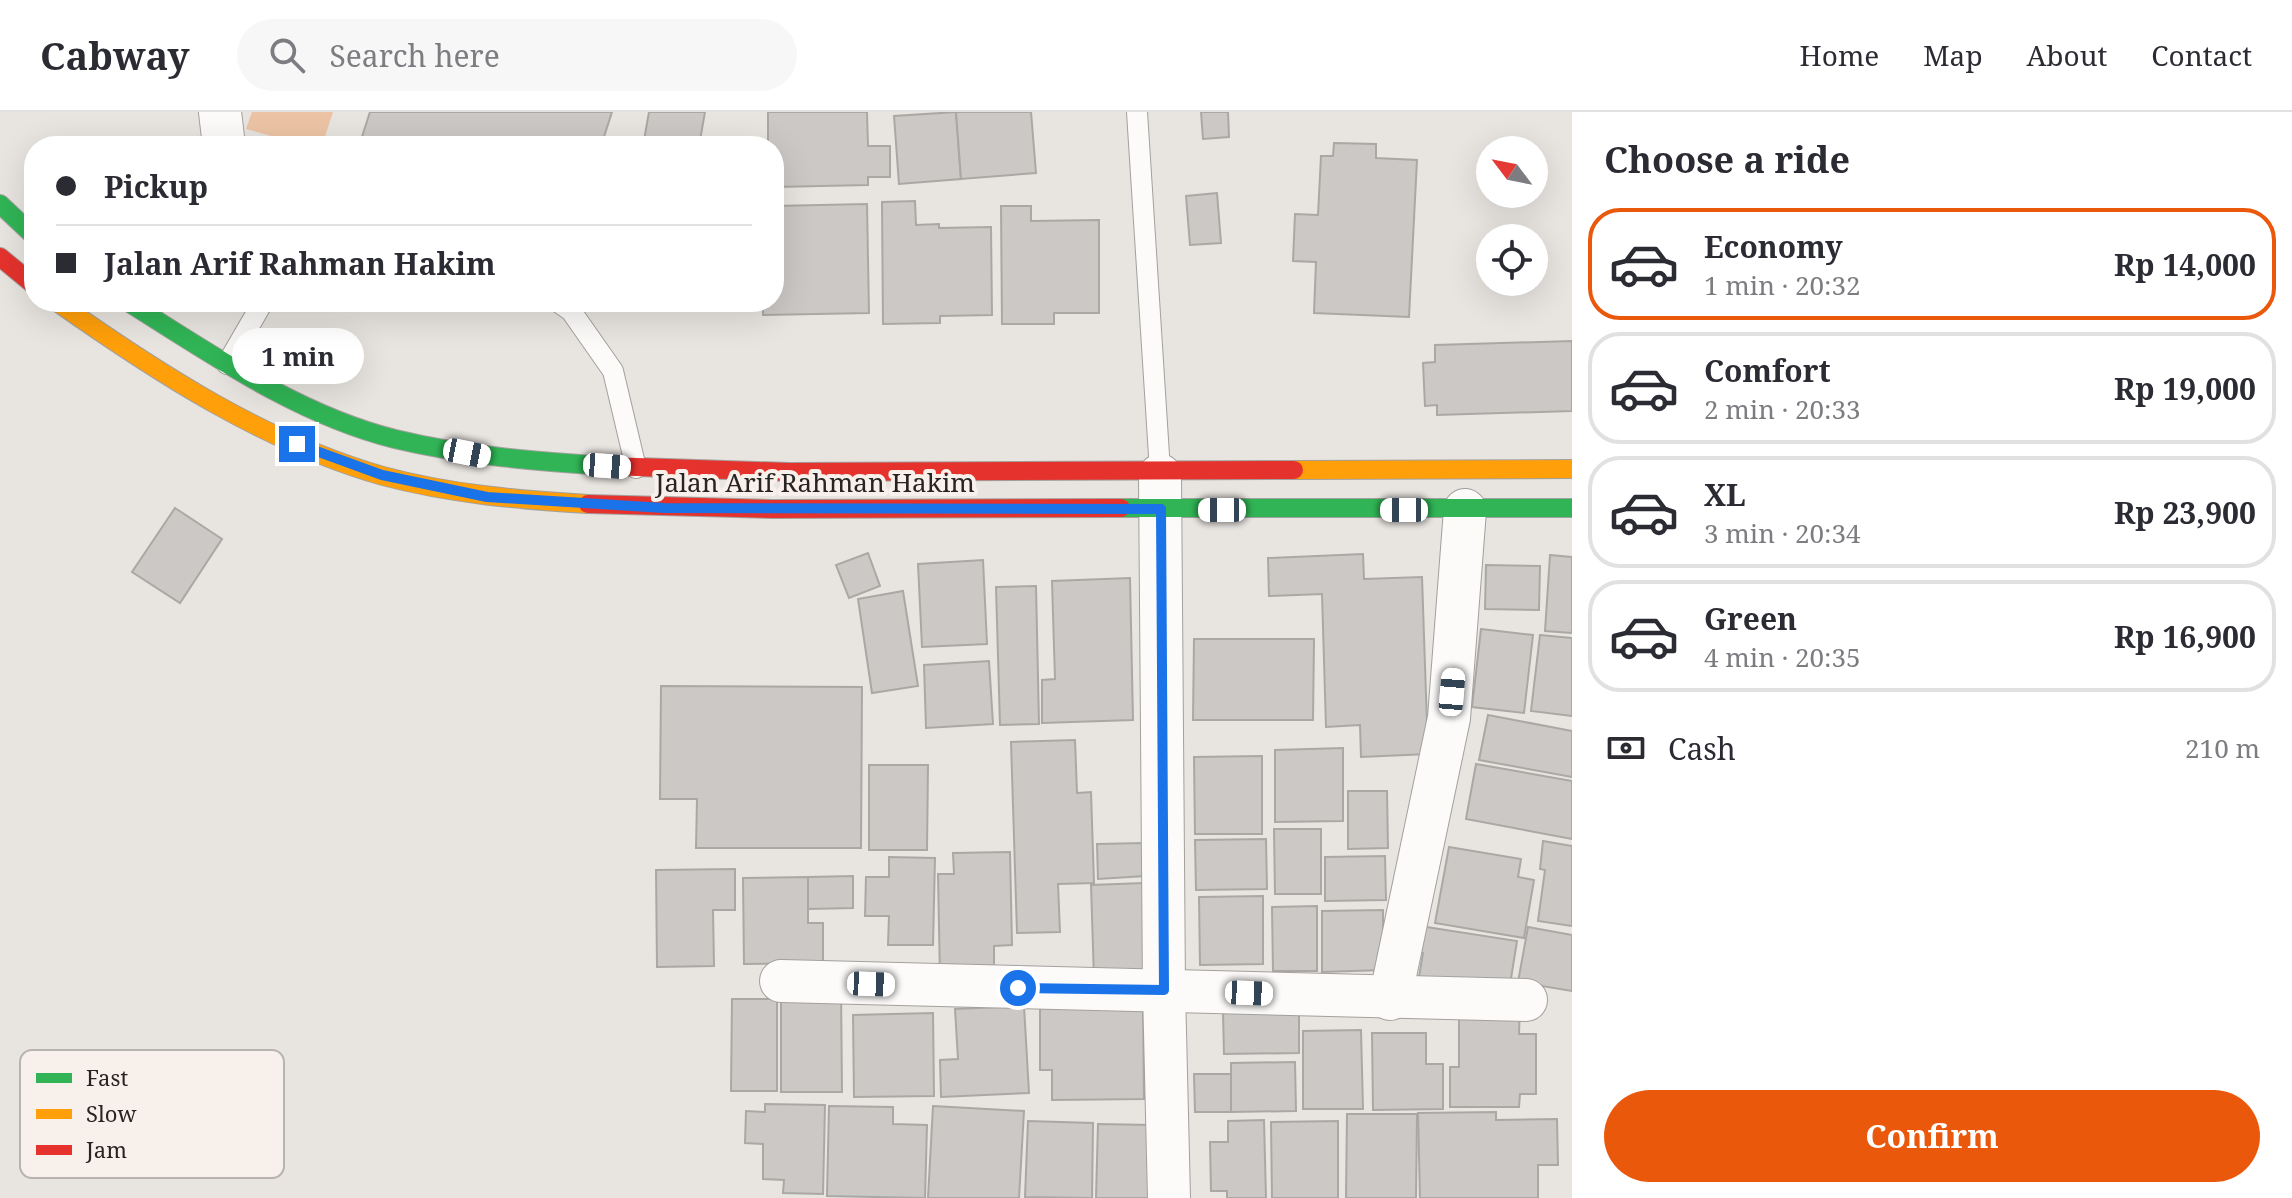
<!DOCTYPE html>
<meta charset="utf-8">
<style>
:root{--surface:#fff;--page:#f7f7f7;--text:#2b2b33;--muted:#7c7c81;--line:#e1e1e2;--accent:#ea580c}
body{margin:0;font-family:"Noto Serif",serif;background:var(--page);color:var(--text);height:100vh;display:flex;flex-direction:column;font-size:30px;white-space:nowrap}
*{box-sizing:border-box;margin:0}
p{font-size:26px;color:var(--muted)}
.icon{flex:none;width:44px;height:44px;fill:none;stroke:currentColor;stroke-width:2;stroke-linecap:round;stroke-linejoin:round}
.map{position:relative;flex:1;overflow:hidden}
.details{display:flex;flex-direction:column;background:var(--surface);width:720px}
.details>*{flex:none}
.guide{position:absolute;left:24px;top:24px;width:760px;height:176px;border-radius:32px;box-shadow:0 8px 32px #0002;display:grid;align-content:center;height:176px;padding:0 32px;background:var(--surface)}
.needle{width:52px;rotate:302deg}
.controls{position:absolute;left:1476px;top:24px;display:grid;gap:16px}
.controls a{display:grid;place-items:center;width:72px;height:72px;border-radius:50%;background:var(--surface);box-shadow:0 8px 32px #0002;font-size:40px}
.end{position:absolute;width:36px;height:36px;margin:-18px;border:10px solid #1a73e8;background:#fff;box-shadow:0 0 0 4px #fff}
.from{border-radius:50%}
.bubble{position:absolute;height:56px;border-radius:28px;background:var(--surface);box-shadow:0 8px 32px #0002;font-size:26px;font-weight:700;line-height:56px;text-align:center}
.car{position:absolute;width:24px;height:48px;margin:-24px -12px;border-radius:10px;box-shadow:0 0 6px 2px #0007;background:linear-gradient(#fff 24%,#345 0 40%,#fff 0 76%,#345 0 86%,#fff 0)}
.guide b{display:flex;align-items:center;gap:28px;height:76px;font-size:30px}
.guide b+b{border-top:2px solid var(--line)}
.guide i{width:20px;height:20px;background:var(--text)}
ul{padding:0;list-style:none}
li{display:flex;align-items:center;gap:24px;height:112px;margin:0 16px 12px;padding:0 16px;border:4px solid var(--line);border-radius:32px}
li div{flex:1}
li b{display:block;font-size:30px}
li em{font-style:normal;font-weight:700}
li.selected{border-color:var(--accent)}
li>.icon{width:72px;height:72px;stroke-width:1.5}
h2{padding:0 32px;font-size:36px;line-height:96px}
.pay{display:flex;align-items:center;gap:20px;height:88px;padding:0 32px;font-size:30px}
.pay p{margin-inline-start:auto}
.primary-button{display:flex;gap:16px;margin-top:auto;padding:16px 32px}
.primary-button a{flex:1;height:92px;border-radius:48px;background:var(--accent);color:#fff;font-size:32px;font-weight:700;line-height:92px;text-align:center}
header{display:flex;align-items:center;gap:48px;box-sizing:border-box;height:112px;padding:0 40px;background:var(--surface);border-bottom:2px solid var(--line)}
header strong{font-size:38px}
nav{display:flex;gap:44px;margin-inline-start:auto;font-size:28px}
.search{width:560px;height:72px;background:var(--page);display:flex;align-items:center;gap:20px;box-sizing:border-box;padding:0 28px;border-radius:44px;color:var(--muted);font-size:30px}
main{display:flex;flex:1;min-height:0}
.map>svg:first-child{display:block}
</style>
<header>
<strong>Cabway</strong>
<div class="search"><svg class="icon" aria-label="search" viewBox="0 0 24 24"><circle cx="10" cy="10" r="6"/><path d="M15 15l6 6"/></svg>Search here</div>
<nav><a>Home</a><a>Map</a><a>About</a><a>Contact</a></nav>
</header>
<main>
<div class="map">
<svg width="1572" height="1086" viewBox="0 0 1572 1086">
<rect width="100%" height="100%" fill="#e8e4e0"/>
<path fill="#ecc4a5" d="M 252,0 L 333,0 L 322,34 L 306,34 L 246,17 Z"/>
<g fill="#ccc8c6" stroke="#aaa8a5" stroke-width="2">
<path d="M 370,0 L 612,0 L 601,34 L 359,34 Z"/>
<path d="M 649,0 L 705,0 L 699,34 L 643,34 Z"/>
<path d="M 768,0 L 867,0 L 868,34 L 890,34 L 890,65 L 868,65 L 868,73 L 774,75 L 774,34 L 768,34 Z"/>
<path d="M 956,0 L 961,67 L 899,72 L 894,4 Z"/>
<path d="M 956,0 L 1031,0 L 1036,61 L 961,67 Z"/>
<path d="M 1201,0 L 1228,0 L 1229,25 L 1203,27 Z"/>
<path d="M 1334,31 L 1376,32 L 1376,46 L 1417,48 L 1409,205 L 1314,201 L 1316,150 L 1293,149 L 1295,102 L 1318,103 L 1321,44 L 1333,44 Z"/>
<path d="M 1217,81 L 1221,131 L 1190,133 L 1186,84 Z"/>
<path d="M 915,89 L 916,113 L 939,112 L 939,116 L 991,115 L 992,203 L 940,204 L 940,211 L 883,212 L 882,90 Z"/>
<path d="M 867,92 L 869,201 L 763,203 L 763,190 L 774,190 L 774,94 Z"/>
<path d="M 1001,94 L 1031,94 L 1031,109 L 1099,108 L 1099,201 L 1054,201 L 1054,212 L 1002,212 Z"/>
<path d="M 1572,229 L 1572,299 L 1437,303 L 1437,293 L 1425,294 L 1423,251 L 1435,250 L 1435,233 Z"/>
<path d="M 175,396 L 222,427 L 180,491 L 132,460 Z"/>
<path d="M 868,441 L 880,474 L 849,486 L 836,453 Z"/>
<path d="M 1363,442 L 1364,467 L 1422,465 L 1428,642 L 1361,645 L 1360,613 L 1326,615 L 1322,482 L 1269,484 L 1268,446 Z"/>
<path d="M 1550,443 L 1572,445 L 1572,521 L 1545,519 Z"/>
<path d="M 983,448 L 987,532 L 922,535 L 918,452 Z"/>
<path d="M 1486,453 L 1540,454 L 1539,498 L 1485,497 Z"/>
<path d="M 1130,466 L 1133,608 L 1042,611 L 1042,568 L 1055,567 L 1052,469 Z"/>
<path d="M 1036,474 L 1039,612 L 1000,613 L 996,475 Z"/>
<path d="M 903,479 L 918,574 L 872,581 L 858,487 Z"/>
<path d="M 1481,517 L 1533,523 L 1524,601 L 1472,595 Z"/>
<path d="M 1540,523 L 1572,526 L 1572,604 L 1531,599 Z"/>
<path d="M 1194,527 L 1314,527 L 1313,608 L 1193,608 Z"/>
<path d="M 989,549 L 993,612 L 926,616 L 924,553 Z"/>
<path d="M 661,574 L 862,575 L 861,736 L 696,736 L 697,687 L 660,687 Z"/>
<path d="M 1488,603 L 1572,619 L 1572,665 L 1479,648 Z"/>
<path d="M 1075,628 L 1077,681 L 1091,680 L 1094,771 L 1058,772 L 1060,820 L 1017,821 L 1011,630 Z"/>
<path d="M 1343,636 L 1343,709 L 1275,710 L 1275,638 Z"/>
<path d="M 1262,644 L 1262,722 L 1195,722 L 1194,645 Z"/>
<path d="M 1476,652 L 1572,669 L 1572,727 L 1466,707 Z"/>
<path d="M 869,653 L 928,653 L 927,738 L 869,738 Z"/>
<path d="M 1348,679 L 1387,679 L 1388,736 L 1348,737 Z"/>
<path d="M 1274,717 L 1321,717 L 1321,782 L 1275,782 Z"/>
<path d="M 1266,727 L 1267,777 L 1196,778 L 1195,728 Z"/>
<path d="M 1543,729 L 1572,734 L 1572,814 L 1538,809 L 1545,758 L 1540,757 Z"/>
<path d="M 1144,731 L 1145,764 L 1098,767 L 1097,732 Z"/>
<path d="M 1449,735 L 1521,747 L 1518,765 L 1534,768 L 1524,826 L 1435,811 Z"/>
<path d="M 1010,740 L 1012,833 L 994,834 L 994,865 L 940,866 L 938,762 L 954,762 L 953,741 Z"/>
<path d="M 1385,744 L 1386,788 L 1325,789 L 1325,745 Z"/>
<path d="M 889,745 L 935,746 L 933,833 L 888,833 L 889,804 L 865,804 L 866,765 L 889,765 Z"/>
<path d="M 735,757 L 735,798 L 713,798 L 714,854 L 657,855 L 656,758 Z"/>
<path d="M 853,764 L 853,796 L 808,797 L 808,765 Z"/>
<path d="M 808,765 L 808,811 L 823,811 L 823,851 L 744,852 L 743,766 Z"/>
<path d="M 1144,771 L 1146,865 L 1094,867 L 1091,773 Z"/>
<path d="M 1263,784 L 1263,852 L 1200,853 L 1199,785 Z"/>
<path d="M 1317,794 L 1317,859 L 1273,859 L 1272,795 Z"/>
<path d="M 1383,798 L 1383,858 L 1322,860 L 1322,799 Z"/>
<path d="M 1420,814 L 1517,829 L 1509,879 L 1419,865 L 1423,841 L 1416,840 Z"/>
<path d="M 1528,815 L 1572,823 L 1572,879 L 1518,870 Z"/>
<path d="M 841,878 L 842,980 L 781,980 L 781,879 Z"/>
<path d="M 1040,882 L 1143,895 L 1144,987 L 1052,988 L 1052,958 L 1040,958 Z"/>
<path d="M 732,887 L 777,887 L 777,979 L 731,979 Z"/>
<path d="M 1520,893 L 1519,922 L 1536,922 L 1536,982 L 1520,982 L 1519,995 L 1450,995 L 1450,955 L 1459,955 L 1459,894 Z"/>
<path d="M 1024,894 L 1029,981 L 941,985 L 940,948 L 958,947 L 955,897 Z"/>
<path d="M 1299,900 L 1299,941 L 1224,942 L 1223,901 Z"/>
<path d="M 933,901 L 934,984 L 854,985 L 853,903 Z"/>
<path d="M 1361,918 L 1363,997 L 1303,997 L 1303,919 Z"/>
<path d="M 1372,921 L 1426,921 L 1426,952 L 1443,952 L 1443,997 L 1373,998 Z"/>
<path d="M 1295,950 L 1296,999 L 1231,1000 L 1231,951 Z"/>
<path d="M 1194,962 L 1231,962 L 1231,1000 L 1195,1000 Z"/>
<path d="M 765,992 L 825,993 L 823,1082 L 783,1081 L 784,1068 L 763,1067 L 763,1032 L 745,1031 L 746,999 L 765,1000 Z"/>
<path d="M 829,994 L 893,995 L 893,1012 L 927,1013 L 925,1086 L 827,1084 Z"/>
<path d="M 933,994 L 1024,999 L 1019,1086 L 928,1086 Z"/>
<path d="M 1496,1000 L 1496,1008 L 1557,1007 L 1558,1053 L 1538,1053 L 1538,1086 L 1420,1086 L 1418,1001 Z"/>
<path d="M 1347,1002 L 1417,1002 L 1416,1086 L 1346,1086 Z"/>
<path d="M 1264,1008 L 1266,1086 L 1227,1086 L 1227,1079 L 1211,1079 L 1210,1030 L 1228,1030 L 1228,1009 Z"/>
<path d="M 1028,1009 L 1093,1011 L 1092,1086 L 1025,1085 Z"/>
<path d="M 1338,1009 L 1338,1086 L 1272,1086 L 1271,1010 Z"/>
<path d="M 1098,1012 L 1151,1013 L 1150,1086 L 1096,1086 Z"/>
</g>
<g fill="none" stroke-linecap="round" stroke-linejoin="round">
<g stroke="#a3a09d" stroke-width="22">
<g id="lane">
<path d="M 1137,0 L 1160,359"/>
<path d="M 558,190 L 571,199 L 613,259 L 636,356"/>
<path d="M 227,252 L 263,190"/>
</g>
</g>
<g stroke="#a3a09d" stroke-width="44">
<g id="street">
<path d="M 220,0 L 224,34"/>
<path d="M 1160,363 L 1164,878 L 1169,1086"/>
<path d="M 781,869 L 1526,888"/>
<path d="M 1390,887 L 1449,606 L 1465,398"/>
</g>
</g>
<g stroke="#a3a09d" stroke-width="20">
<g id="fast">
<path d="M 0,92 L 34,124"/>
<path d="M 128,190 C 211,242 298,303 395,327 C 465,344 535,349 607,354"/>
<path d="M 1121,396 L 1572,396"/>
</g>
</g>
<g stroke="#a3a09d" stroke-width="20">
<g id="slow">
<path d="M 57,190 C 158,261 264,330 383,364 C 450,382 520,388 588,392"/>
<path d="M 1294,358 L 1572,357"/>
</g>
</g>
<g stroke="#a3a09d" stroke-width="20">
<g id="jam">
<path d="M 0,145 L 34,173"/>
<path d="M 607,354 L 789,360 L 1294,358"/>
<path d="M 588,392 L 772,397 L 1121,396"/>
</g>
</g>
<use href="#lane" stroke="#fcfbfa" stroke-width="20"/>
<use href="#street" stroke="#fcfbfa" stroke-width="42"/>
<use href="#fast" stroke="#30b455" stroke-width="18"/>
<use href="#slow" stroke="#ff9f0a" stroke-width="18"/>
<use href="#jam" stroke="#e5322d" stroke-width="18"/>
</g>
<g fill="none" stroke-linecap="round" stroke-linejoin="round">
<path stroke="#1a73e8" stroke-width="10" d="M 297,332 L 382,363 L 487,385 L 664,396 L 1161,397 L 1164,878 L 1018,876"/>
</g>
<g text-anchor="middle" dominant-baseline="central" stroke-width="8" stroke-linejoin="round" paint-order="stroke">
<g font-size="26" fill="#272422" stroke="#f8f0ea">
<text x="815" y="370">Jalan Arif Rahman Hakim</text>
</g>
</g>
<rect x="20" y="938" width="264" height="128" rx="12" fill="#f8f0ea" stroke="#b9b3ae" stroke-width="2"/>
<rect x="36" y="961" width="36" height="10" fill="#30b455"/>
<rect x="36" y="997" width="36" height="10" fill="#ff9f0a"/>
<rect x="36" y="1033" width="36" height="10" fill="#e5322d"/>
<g font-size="22" fill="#272422">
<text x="86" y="974">Fast</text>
<text x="86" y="1010">Slow</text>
<text x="86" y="1046">Jam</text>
</g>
</svg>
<div class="controls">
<a><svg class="needle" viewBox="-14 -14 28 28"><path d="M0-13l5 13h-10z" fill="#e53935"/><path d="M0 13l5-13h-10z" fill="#7c7c81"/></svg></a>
<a><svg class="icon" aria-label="locate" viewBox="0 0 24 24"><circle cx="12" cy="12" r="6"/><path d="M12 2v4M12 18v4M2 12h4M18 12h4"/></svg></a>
</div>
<i class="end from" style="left:1018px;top:876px"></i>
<i class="end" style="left:297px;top:332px"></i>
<div class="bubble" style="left:232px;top:216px;width:132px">1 min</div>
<i class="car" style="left:467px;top:341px;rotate:101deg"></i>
<i class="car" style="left:607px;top:354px;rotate:94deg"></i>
<i class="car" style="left:1222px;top:398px;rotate:270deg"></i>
<i class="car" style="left:1404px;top:398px;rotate:270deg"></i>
<i class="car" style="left:1452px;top:580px;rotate:5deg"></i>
<i class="car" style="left:871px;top:872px;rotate:92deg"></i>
<i class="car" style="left:1249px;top:881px;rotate:92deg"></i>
<div class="guide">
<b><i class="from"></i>Pickup</b>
<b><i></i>Jalan Arif Rahman Hakim</b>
</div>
</div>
<section class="details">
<h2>Choose a ride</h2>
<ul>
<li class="selected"><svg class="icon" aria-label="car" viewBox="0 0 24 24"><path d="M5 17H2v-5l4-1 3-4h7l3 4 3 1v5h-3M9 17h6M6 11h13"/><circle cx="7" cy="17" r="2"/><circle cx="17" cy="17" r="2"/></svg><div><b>Economy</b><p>1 min · 20:32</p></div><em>Rp 14,000</em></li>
<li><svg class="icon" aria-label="car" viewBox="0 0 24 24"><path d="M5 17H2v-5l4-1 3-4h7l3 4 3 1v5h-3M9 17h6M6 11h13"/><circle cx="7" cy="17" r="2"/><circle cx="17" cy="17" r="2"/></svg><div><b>Comfort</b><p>2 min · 20:33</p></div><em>Rp 19,000</em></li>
<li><svg class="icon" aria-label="car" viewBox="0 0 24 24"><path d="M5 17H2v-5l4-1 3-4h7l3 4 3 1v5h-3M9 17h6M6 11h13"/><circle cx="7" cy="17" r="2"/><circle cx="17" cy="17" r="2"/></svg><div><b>XL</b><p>3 min · 20:34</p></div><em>Rp 23,900</em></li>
<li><svg class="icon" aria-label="car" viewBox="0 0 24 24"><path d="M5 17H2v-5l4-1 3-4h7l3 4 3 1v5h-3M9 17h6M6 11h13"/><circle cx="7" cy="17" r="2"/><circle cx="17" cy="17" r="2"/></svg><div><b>Green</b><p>4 min · 20:35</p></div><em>Rp 16,900</em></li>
</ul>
<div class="pay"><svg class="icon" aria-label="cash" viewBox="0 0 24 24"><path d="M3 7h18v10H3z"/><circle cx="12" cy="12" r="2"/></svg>Cash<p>210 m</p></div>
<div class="primary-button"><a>Confirm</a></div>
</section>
</main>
